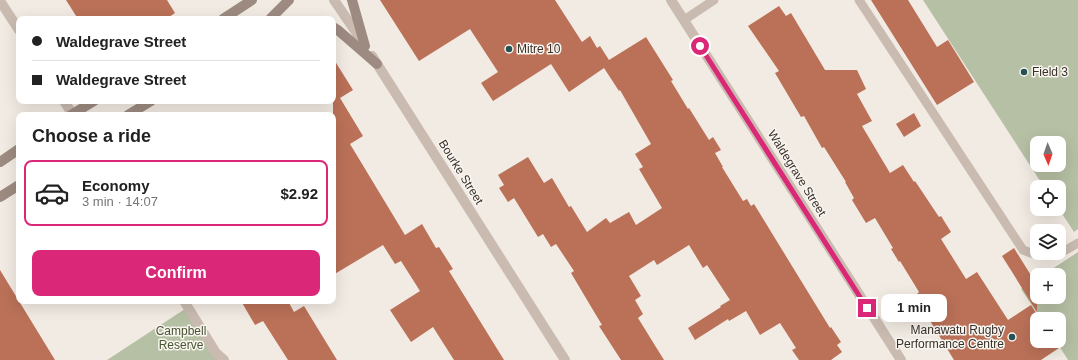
<!DOCTYPE html>
<meta charset="utf-8">
<style>
:root{--surface:#fff;--page:#f2f2f2;--text:#222;--muted:#767676;--line:#e0e0e0;--accent:#db2777}
body{margin:0;font-family:Helvetica,sans-serif;background:var(--page);color:var(--text);height:100vh;display:flex;flex-direction:column;font-size:15px;white-space:nowrap}
*{box-sizing:border-box;margin:0}
p{font-size:13px;color:var(--muted)}
.icon{flex:none;width:22px;height:22px;fill:none;stroke:currentColor;stroke-width:2;stroke-linecap:round;stroke-linejoin:round}
.map{position:relative;flex:1;overflow:hidden}
.sheet{position:absolute;left:16px;top:112px;width:320px;height:192px;display:flex;flex-direction:column;background:var(--surface);border-radius:8px;box-shadow:0 4px 16px #0002}
.sheet>*{flex:none}
.banner{position:absolute;left:16px;top:16px;width:320px;height:88px;border-radius:8px;box-shadow:0 4px 16px #0002;display:grid;align-content:center;height:88px;padding:0 16px;background:var(--surface)}
.needle{width:26px;rotate:178deg}
.fabs{position:absolute;left:1030px;top:136px;display:grid;gap:8px}
.fabs a{display:grid;place-items:center;width:36px;height:36px;border-radius:8px;background:var(--surface);box-shadow:0 4px 16px #0002;font-size:20px}
.end{position:absolute;width:18px;height:18px;margin:-9px;border:5px solid #db2777;background:#fff;box-shadow:0 0 0 2px #fff}
.from{border-radius:50%}
.bubble{position:absolute;height:28px;border-radius:8px;background:var(--surface);box-shadow:0 4px 16px #0002;font-size:13px;font-weight:700;line-height:28px;text-align:center}
.banner b{display:flex;align-items:center;gap:14px;height:38px;font-size:15px}
.banner b+b{border-top:1px solid var(--line)}
.banner i{width:10px;height:10px;background:var(--text)}
ul{padding:0;list-style:none}
li{display:flex;align-items:center;gap:12px;height:66px;margin:0 8px 6px;padding:0 8px;border:2px solid var(--line);border-radius:8px}
li div{flex:1}
li b{display:block;font-size:15px}
li em{font-style:normal;font-weight:700}
li.active{border-color:var(--accent)}
li>.icon{width:36px;height:36px;stroke-width:1.5}
h2{padding:0 16px;font-size:18px;line-height:48px}
.button{display:flex;gap:8px;margin-top:auto;padding:8px 16px}
.button a{flex:1;height:46px;border-radius:8px;background:var(--accent);color:#fff;font-size:16px;font-weight:700;line-height:46px;text-align:center}
.map>svg:first-child{display:block}
</style>
<div class="map">
<svg width="1078" height="360" viewBox="0 0 1078 360">
<rect width="100%" height="100%" fill="#f2ebe3"/>
<g fill="#b6c0a4" fill-rule="evenodd">
<path d="M 923,0 L 1078,0 L 1078,229 L 1074,232 L 1059,209 L 1059,187 L 1044,187 ZM 1037,143 L 1059,143 L 1059,165 L 1037,165 Z"/>
<path d="M 1078,252 L 1078,360 L 1068,360 L 1056,341 L 1059,341 L 1059,319 L 1041,319 L 1021,289 L 1037,279 L 1037,297 L 1059,297 L 1059,275 L 1043,275 Z"/>
<path d="M 188,307 L 224,360 L 107,360 Z"/>
</g>
<g fill="#ba7158">
<path d="M 66,0 L 167,0 L 175,13 L 166,19 L 78,19 Z"/>
<path d="M 380,0 L 555,0 L 582,42 L 590,36 L 597,48 L 600,46 L 609,60 L 646,37 L 673,80 L 671,81 L 688,109 L 689,108 L 709,140 L 713,137 L 721,150 L 715,153 L 723,167 L 722,167 L 743,201 L 747,199 L 751,206 L 754,204 L 830,328 L 831,327 L 841,342 L 837,345 L 842,352 L 831,360 L 799,360 L 792,350 L 796,348 L 780,323 L 760,335 L 746,311 L 729,321 L 728,319 L 695,340 L 688,328 L 721,307 L 720,306 L 730,300 L 707,265 L 703,268 L 689,245 L 657,265 L 654,260 L 629,276 L 641,296 L 635,300 L 643,314 L 638,318 L 664,360 L 621,360 L 599,326 L 602,325 L 593,310 L 571,273 L 574,271 L 556,244 L 551,247 L 543,234 L 538,237 L 514,198 L 508,202 L 499,188 L 504,185 L 498,175 L 528,157 L 544,183 L 552,178 L 569,207 L 571,206 L 587,232 L 606,218 L 610,223 L 629,212 L 636,225 L 662,208 L 639,169 L 643,167 L 635,154 L 651,144 L 620,90 L 619,91 L 604,68 L 569,92 L 551,64 L 493,101 L 481,83 L 498,72 L 470,29 L 419,61 Z"/>
<path d="M 871,0 L 908,0 L 937,47 L 948,40 L 974,82 L 937,105 Z"/>
<path d="M 779,6 L 786,16 L 791,13 L 825,70 L 857,70 L 866,89 L 857,94 L 872,121 L 862,126 L 890,173 L 903,165 L 914,182 L 915,181 L 939,217 L 941,216 L 951,232 L 941,239 L 966,279 L 977,272 L 1008,320 L 1031,305 L 1040,319 L 1037,319 L 1037,341 L 1055,341 L 1059,348 L 1041,360 L 954,360 L 924,311 L 926,310 L 917,294 L 919,292 L 900,261 L 899,262 L 891,249 L 893,248 L 875,218 L 866,223 L 852,200 L 854,198 L 845,182 L 846,182 L 824,147 L 822,148 L 804,116 L 801,117 L 775,73 L 779,71 L 748,26 Z"/>
<path d="M 333,58 L 353,90 L 340,98 L 363,136 L 350,144 L 405,235 L 422,224 L 436,248 L 439,247 L 453,269 L 449,271 L 504,360 L 454,360 L 433,327 L 411,342 L 390,310 L 420,291 L 401,261 L 395,264 L 383,245 L 333,275 Z"/>
<path d="M 914,113 L 921,126 L 904,137 L 896,124 Z"/>
<path d="M 1014,248 L 1037,285 L 1037,312 L 1002,256 Z"/>
<path d="M 0,270 L 55,360 L 0,360 Z"/>
<path d="M 241,301 L 288,301 L 294,312 L 304,306 L 337,360 L 288,360 L 263,321 L 255,325 Z"/>
</g>
<g fill="none" stroke-linecap="round" stroke-linejoin="round">
<g stroke="#c9bbaf" stroke-width="9">
<path d="M 859,0 L 1023,250 C 1047,260 1057,256 1078,243"/>
<path d="M 684,20 L 714,0"/>
</g>
<g stroke="#c9bbaf" stroke-width="10">
<path d="M 671,0 L 901,360"/>
<path d="M 0,1 L 19,30"/>
<path d="M 64,101 L 73,115"/>
<path d="M 184,301 L 216,353 L 224,360"/>
</g>
<g stroke="#c9bbaf" stroke-width="10">
<path d="M 334,0 L 362,41"/>
<path d="M 372,56 L 565,360"/>
</g>
<g stroke="#9d8b81" stroke-width="10">
<path d="M 352,0 L 365,46"/>
<path d="M 223,19 L 252,0"/>
<path d="M 270,19 L 289,0"/>
<path d="M 333,27 L 339,31 L 377,64"/>
<path d="M 71,115 L 94,101"/>
<path d="M 128,115 L 151,101"/>
<path d="M 0,162 L 19,149"/>
<path d="M 0,197 L 19,185"/>
</g>
</g>
<g fill="none" stroke-linecap="round" stroke-linejoin="round">
<path stroke="#db2777" stroke-width="5" d="M 700,46 L 867,308"/>
</g>
<g fill="#265256" stroke="#f9f5ef" stroke-width="1.5">
<circle cx="509" cy="49" r="4"/>
<circle cx="1024" cy="72" r="4"/>
<circle cx="1012" cy="337" r="4"/>
</g>
<g text-anchor="middle" dominant-baseline="central" stroke-width="3" stroke-linejoin="round" paint-order="stroke">
<g font-size="12" fill="#39302c" stroke="#f9f5ef" text-anchor="start">
<text x="517" y="49">Mitre 10</text>
<text x="1032" y="72">Field 3</text>
<text x="1004" y="330" text-anchor="end">Manawatu Rugby<tspan x="1004" dy="14">Performance Centre</tspan></text>
</g>
<g font-size="12" fill="#39302c" stroke="#f9f5ef">
<text transform="translate(461 172) rotate(58)">Bourke Street</text>
<text transform="translate(797 173) rotate(58)">Waldegrave Street</text>
</g>
<g font-size="12" fill="#485433" stroke="#f9f5ef">
<text x="181" y="331">Campbell<tspan x="181" dy="14">Reserve</tspan></text>
</g>
</g>
</svg>
<div class="fabs">
<a><svg class="needle" viewBox="-14 -14 28 28"><path d="M0-13l5 13h-10z" fill="#e53935"/><path d="M0 13l5-13h-10z" fill="#767676"/></svg></a>
<a><svg class="icon" aria-label="locate" viewBox="0 0 24 24"><circle cx="12" cy="12" r="6"/><path d="M12 2v4M12 18v4M2 12h4M18 12h4"/></svg></a>
<a><svg class="icon" aria-label="layers" viewBox="0 0 24 24"><path d="M12 4l9 5-9 5-9-5zM3 14l9 5 9-5"/></svg></a>
<a>+</a>
<a>−</a>
</div>
<i class="end from" style="left:700px;top:46px"></i>
<i class="end" style="left:867px;top:308px"></i>
<div class="bubble" style="left:881px;top:294px;width:66px">1 min</div>
<div class="banner">
<b><i class="from"></i>Waldegrave Street</b>
<b><i></i>Waldegrave Street</b>
</div>
<section class="sheet">
<h2>Choose a ride</h2>
<ul>
<li class="active"><svg class="icon" aria-label="car" viewBox="0 0 24 24"><path d="M5 17H2v-5l4-1 3-4h7l3 4 3 1v5h-3M9 17h6M6 11h13"/><circle cx="7" cy="17" r="2"/><circle cx="17" cy="17" r="2"/></svg><div><b>Economy</b><p>3 min · 14:07</p></div><em>$2.92</em></li>
</ul>
<div class="button"><a>Confirm</a></div>
</section>
</div>
